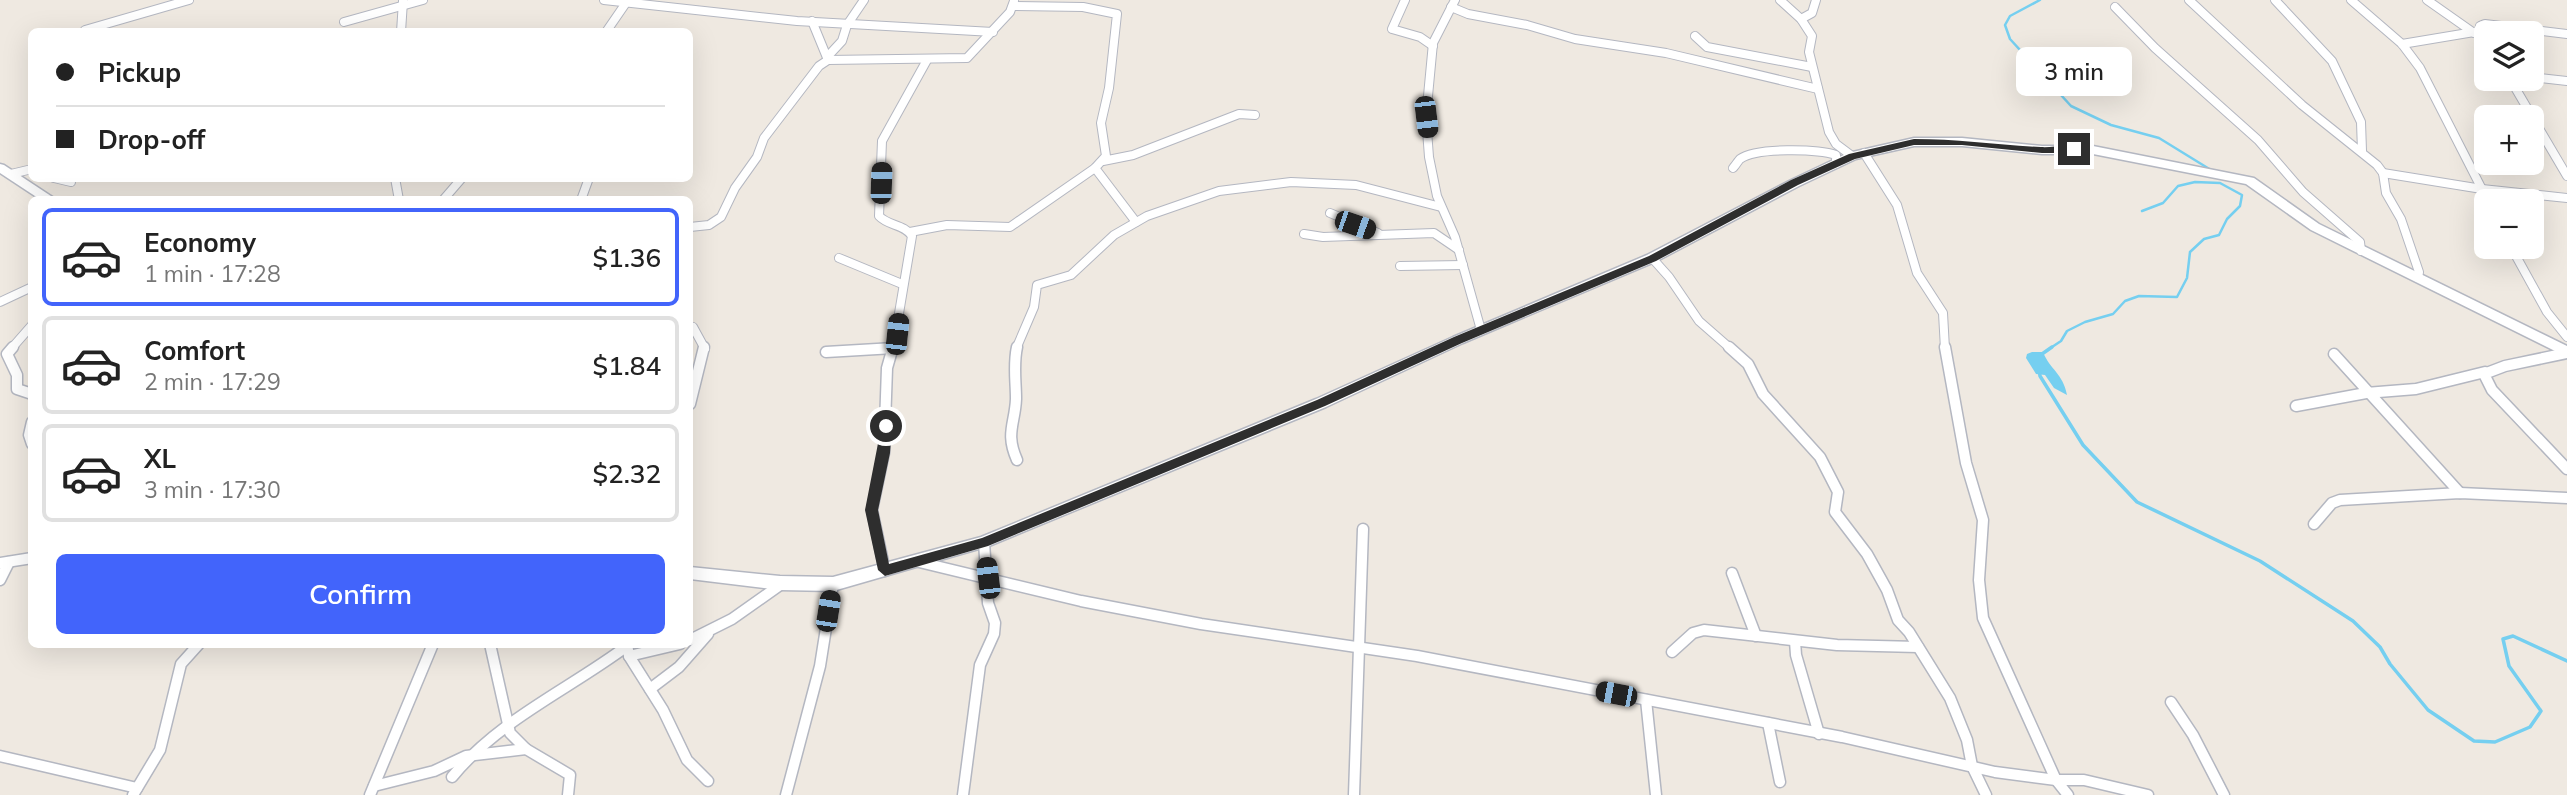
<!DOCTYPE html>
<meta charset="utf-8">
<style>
:root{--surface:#fff;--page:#f6f6f6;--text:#222;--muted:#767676;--line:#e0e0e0;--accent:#4264fb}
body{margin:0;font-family:Mulish,sans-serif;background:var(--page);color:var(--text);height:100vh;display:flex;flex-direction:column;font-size:26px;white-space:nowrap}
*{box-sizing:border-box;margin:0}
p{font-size:23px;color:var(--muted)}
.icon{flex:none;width:38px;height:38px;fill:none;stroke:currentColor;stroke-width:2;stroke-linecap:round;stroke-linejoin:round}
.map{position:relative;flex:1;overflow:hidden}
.details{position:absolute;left:28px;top:196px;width:665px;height:452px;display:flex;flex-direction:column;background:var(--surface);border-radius:10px;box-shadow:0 7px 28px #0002}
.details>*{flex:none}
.top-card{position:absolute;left:28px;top:28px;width:665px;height:154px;border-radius:10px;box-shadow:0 7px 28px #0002;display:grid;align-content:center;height:154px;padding:0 28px;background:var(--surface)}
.buttons{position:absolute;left:2474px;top:21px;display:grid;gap:14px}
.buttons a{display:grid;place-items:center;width:70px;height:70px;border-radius:10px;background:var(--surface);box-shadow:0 7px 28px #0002;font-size:35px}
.end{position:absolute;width:32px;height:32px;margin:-16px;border:9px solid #2e2e2e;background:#fff;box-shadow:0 0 0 4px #fff}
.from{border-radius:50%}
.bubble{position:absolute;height:49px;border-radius:10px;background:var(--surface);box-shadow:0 7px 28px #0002;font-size:23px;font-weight:600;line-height:49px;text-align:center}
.car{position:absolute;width:21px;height:42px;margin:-21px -10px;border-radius:9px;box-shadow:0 0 5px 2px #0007;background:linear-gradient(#222 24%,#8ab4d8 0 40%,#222 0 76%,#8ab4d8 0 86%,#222 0)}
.top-card b{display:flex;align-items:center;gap:24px;height:66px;font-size:26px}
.top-card b+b{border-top:2px solid var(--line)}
.top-card i{width:18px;height:18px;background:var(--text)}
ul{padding:12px 0 0;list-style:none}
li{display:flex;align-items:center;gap:21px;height:98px;margin:0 14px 10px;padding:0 14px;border:4px solid var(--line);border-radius:10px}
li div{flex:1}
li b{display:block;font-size:26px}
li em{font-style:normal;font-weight:600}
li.selected{border-color:var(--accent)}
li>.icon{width:63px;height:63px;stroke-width:1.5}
.action{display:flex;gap:14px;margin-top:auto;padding:14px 28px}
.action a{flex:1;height:80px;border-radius:10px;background:var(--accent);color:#fff;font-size:28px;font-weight:600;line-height:80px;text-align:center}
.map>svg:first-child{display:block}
</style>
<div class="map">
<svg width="2567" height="795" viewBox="0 0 2567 795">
<rect width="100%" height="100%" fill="#efe9e1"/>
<path fill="#75cff0" d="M 2032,352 L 2043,352 C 2050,370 2063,373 2067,395 L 2054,388 L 2045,375 L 2036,374 L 2026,358 L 2027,354 Z"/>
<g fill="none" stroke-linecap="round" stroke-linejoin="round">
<g stroke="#75cff0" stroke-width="2.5">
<path d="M 2040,0 L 2010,16 L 2005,25 L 2010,39 L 2071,106 L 2111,125 L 2159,138 L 2211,170"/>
<path d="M 2049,349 L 2061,341 L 2067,331 L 2085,322 L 2113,314 L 2125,301 L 2139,296 L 2177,297 L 2187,278 L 2190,252 L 2204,239 L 2219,235 L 2227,219 L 2240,206 L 2242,195 L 2220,183 L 2195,182 L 2178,186 L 2163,203 L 2142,211"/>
</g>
<g stroke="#75cff0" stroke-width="3.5">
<path d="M 2042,354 L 2052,347"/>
<path d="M 2039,370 L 2040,376 L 2083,445 L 2137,502 L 2260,561 L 2353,621 L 2380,647 L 2390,664 L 2428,710 L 2474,741 L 2495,742 L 2530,727 L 2541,711 L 2509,666 L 2503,639 L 2513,636 L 2567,661"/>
</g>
<g stroke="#b4b7c1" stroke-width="10">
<g id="street-far1">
<path d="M 604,0 L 797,21 L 993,32"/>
<path d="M 1405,0 L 1392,29 L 1420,37 L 1433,46"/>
<path d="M 1455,0 L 1433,43 L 1426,117 L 1429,157 L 1437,196 L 1455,237 L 1481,330"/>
<path d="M 1780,0 L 1801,19 L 1812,36 L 1809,52 L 1829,132 L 1836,144 L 1852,156"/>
<path d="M 2189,0 L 2302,105 L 2377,165 L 2383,173 L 2386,193 L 2401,219 L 2419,272 L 2418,278"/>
<path d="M 2275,0 L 2332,61 L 2361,122 L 2362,151"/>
<path d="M 2351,0 L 2402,44 L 2420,68 L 2488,201"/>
<path d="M 2427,0 L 2474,33"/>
<path d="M 1451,7 L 1468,14 L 1527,25 L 1575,39 L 1666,53 L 1818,89"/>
<path d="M 2115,7 L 2155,48 L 2258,140 L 2303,192 L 2360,242 L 2361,251"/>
<path d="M 1801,19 L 1812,13 L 1816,0"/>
<path d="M 812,21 L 828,60"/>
<path d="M 344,22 L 423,0"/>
<path d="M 85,30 L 189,0"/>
<path d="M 401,32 L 403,1"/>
<path d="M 606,32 L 628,0"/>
<path d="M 1695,36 L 1707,47 L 1812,67"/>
<path d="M 2487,42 L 2480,26 L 2485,24 L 2567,34"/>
<path d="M 2402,44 L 2480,31"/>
<path d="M 828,60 L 829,55 L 842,41 L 847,25 L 864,0"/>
<path d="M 2532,77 L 2567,81"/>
<path d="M 2510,79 L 2567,176"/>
<path d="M 1864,153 L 1897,205 L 1917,273 L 1943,313 L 1945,349"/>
<path d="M 1103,161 L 1133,155 L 1239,114 L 1255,115"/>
<path d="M 1095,168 L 1136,222"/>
<path d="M 1733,168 C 1734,167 1739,160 1740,159 C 1756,147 1818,149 1836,155 L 1836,164"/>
<path d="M 2383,173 L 2482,189 L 2567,198"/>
<path d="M 11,174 L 32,169"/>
<path d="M 54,178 L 71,182"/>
<path d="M 395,178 L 399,200"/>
<path d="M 443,200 L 462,178"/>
<path d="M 581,200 L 589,178"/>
<path d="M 1330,213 L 1378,233"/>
<path d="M 690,227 L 709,225 L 721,217 L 735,188 L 757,157 L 764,138 L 819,66 L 828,60 L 967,58 L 1010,12 L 1014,1"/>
<path d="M 910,232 L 947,225 L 1010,227 L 1095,168 L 1106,156 L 1101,123 L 1109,88 L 1117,14 L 1083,7 L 1013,6"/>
<path d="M 1304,234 L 1323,237 L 1434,233 L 1459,250"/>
<path d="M 2511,247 L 2547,312 L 2567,337"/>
<path d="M 839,258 L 902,284"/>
<path d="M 1652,258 L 1669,277 L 1699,321 L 1731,349"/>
<path d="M 1400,266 L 1463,265"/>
<path d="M 0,302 L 32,287"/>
<path d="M 693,327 L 705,349"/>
<path d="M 11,349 L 32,325"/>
<path d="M 879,349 L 894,348"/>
<path d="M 893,349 L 912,236 C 904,224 888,226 879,216 L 882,141 L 927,60"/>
<path d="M 1016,349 L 1034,307 L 1037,285 L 1071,275 L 1114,235 L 1147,216 L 1219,191 L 1291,182 L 1356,185 L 1441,207"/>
</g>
</g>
<g stroke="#b4b7c1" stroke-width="13">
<g id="street">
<path d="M 13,347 L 7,354 L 17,375 L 17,389 L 32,394"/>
<path d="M 1017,347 C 1013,365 1016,381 1016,399 C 1015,424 1005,433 1017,460"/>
<path d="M 1729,347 L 1748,364 L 1763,394 L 1820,457 L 1838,492 L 1835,512 L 1867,554 L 1887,590 L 1898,620 L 1909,632 L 1950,698 L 1967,740 L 1972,766 L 1986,795"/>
<path d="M 1945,347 L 1966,463 L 1983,520 L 1979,580 L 1983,618 L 2056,780 L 2068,795"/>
<path d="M 826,352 L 894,348"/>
<path d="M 2567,353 L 2505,366 L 2484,374 L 2492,390 L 2567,469"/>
<path d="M 2334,354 L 2460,493"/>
<path d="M 690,404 L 704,347"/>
<path d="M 2296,406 L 2366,393 L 2416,389 L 2485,372"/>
<path d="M 32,422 L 29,435 L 32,444"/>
<path d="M 2314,524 L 2332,503 L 2340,500 L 2460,493 L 2567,498"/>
<path d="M 915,561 L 1081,601 L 1201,624 L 1417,656 L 1842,737 L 1995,772 L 2056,780 L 2084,780 L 2148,795"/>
<path d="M 0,563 L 32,558"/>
<path d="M 885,571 L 872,510 L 884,453 L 887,368 L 893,347"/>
<path d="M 1732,573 L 1756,636"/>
<path d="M 0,580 L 9,562"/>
<path d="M 690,640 L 732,619 L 783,583"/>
<path d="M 1795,641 L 1796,655 L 1819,734"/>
<path d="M 490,644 L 510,733 L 526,749 L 570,775 L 568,795"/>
<path d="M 627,644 L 629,656 L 663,710 L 687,760 L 708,781"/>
<path d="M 1672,652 L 1693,633 L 1704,630 L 1837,645 L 1918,647"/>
<path d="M 629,656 L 680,644"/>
<path d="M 650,689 L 679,667 L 708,634"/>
<path d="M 1646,700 L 1656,795"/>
<path d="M 2171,702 L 2193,735 L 2224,795"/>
<path d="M 1768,723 L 1780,782"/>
<path d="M 0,756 L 137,788"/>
<path d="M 452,777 C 500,719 568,690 627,646"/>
<path d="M 374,786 L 434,771 L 466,756 L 526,749"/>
<path d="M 133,795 L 160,750 L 181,664 L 199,644"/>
<path d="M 370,795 L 433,644"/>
<path d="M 786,795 L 820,666 L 833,584"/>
<path d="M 963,795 L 980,665 L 994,634 L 995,623 L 988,603 L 984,542"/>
<path d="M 1354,795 L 1363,529"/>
</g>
</g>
<g stroke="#b4b7c1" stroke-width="3">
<g id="secondary">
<path d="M 1914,138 L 1962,138 L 2042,146 L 2093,146 L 2254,178 L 2319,224 L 2567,346 L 2567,357 L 2311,230 L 2246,184 L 2093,154 L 2042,154 L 1962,146 L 1914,146 L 1856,159 L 1799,186 L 1657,261 L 1463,343 L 1326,407 L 989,546 L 833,591 L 780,590 L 690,579 L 690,567 L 780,576 L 833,577 L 981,537 L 1316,399 L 1453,337 L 1647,255 L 1791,180 L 1848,153 Z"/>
<path d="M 0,164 L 4,165 L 57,200 L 41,200 L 0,173 Z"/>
</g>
</g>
<use href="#street-far1" stroke="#fff" stroke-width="8"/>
<use href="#street" stroke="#fff" stroke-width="10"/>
<use href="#secondary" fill="#fff" fill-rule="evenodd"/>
</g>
<path fill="#2e2e2e" d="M 1914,139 C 1957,139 1999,145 2041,147 C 2053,148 2069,143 2079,149 L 2074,153 L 2042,153 L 1962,145 L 1914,145 L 1855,159 L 1798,185 L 1656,261 L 1462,343 L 1325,406 L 988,546 L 885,576 L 878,570 L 865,510 L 882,423 L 886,421 L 892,426 L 890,453 L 878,510 L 889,564 L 982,538 L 1317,400 L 1454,337 L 1649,256 L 1791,180 L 1849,154 Z"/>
</svg>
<div class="buttons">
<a><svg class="icon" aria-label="layers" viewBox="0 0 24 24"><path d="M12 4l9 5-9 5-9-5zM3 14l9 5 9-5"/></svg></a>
<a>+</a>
<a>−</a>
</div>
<i class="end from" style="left:886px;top:426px"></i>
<i class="end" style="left:2074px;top:149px"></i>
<div class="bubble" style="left:2016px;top:47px;width:116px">3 min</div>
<i class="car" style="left:1426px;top:117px;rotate:173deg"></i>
<i class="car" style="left:881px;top:183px;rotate:2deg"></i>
<i class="car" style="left:1355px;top:225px;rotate:109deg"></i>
<i class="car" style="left:897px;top:334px;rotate:6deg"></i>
<i class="car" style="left:988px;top:578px;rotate:353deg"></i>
<i class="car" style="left:828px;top:611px;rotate:9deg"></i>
<i class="car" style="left:1616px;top:694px;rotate:281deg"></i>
<div class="top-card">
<b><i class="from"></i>Pickup</b>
<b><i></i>Drop-off</b>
</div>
<section class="details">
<ul>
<li class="selected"><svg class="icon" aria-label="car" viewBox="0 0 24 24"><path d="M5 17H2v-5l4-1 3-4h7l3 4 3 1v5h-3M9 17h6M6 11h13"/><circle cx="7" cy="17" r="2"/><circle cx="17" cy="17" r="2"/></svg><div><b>Economy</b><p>1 min · 17:28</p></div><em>$1.36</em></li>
<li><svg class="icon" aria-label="car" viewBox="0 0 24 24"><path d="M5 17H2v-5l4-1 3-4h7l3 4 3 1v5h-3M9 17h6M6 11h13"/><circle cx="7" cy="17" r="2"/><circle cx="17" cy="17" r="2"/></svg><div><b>Comfort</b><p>2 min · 17:29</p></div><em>$1.84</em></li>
<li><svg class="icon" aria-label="car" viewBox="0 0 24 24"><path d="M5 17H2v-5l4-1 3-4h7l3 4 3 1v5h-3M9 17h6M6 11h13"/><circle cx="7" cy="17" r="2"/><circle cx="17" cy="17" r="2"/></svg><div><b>XL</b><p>3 min · 17:30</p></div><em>$2.32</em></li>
</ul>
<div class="action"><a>Confirm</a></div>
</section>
</div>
